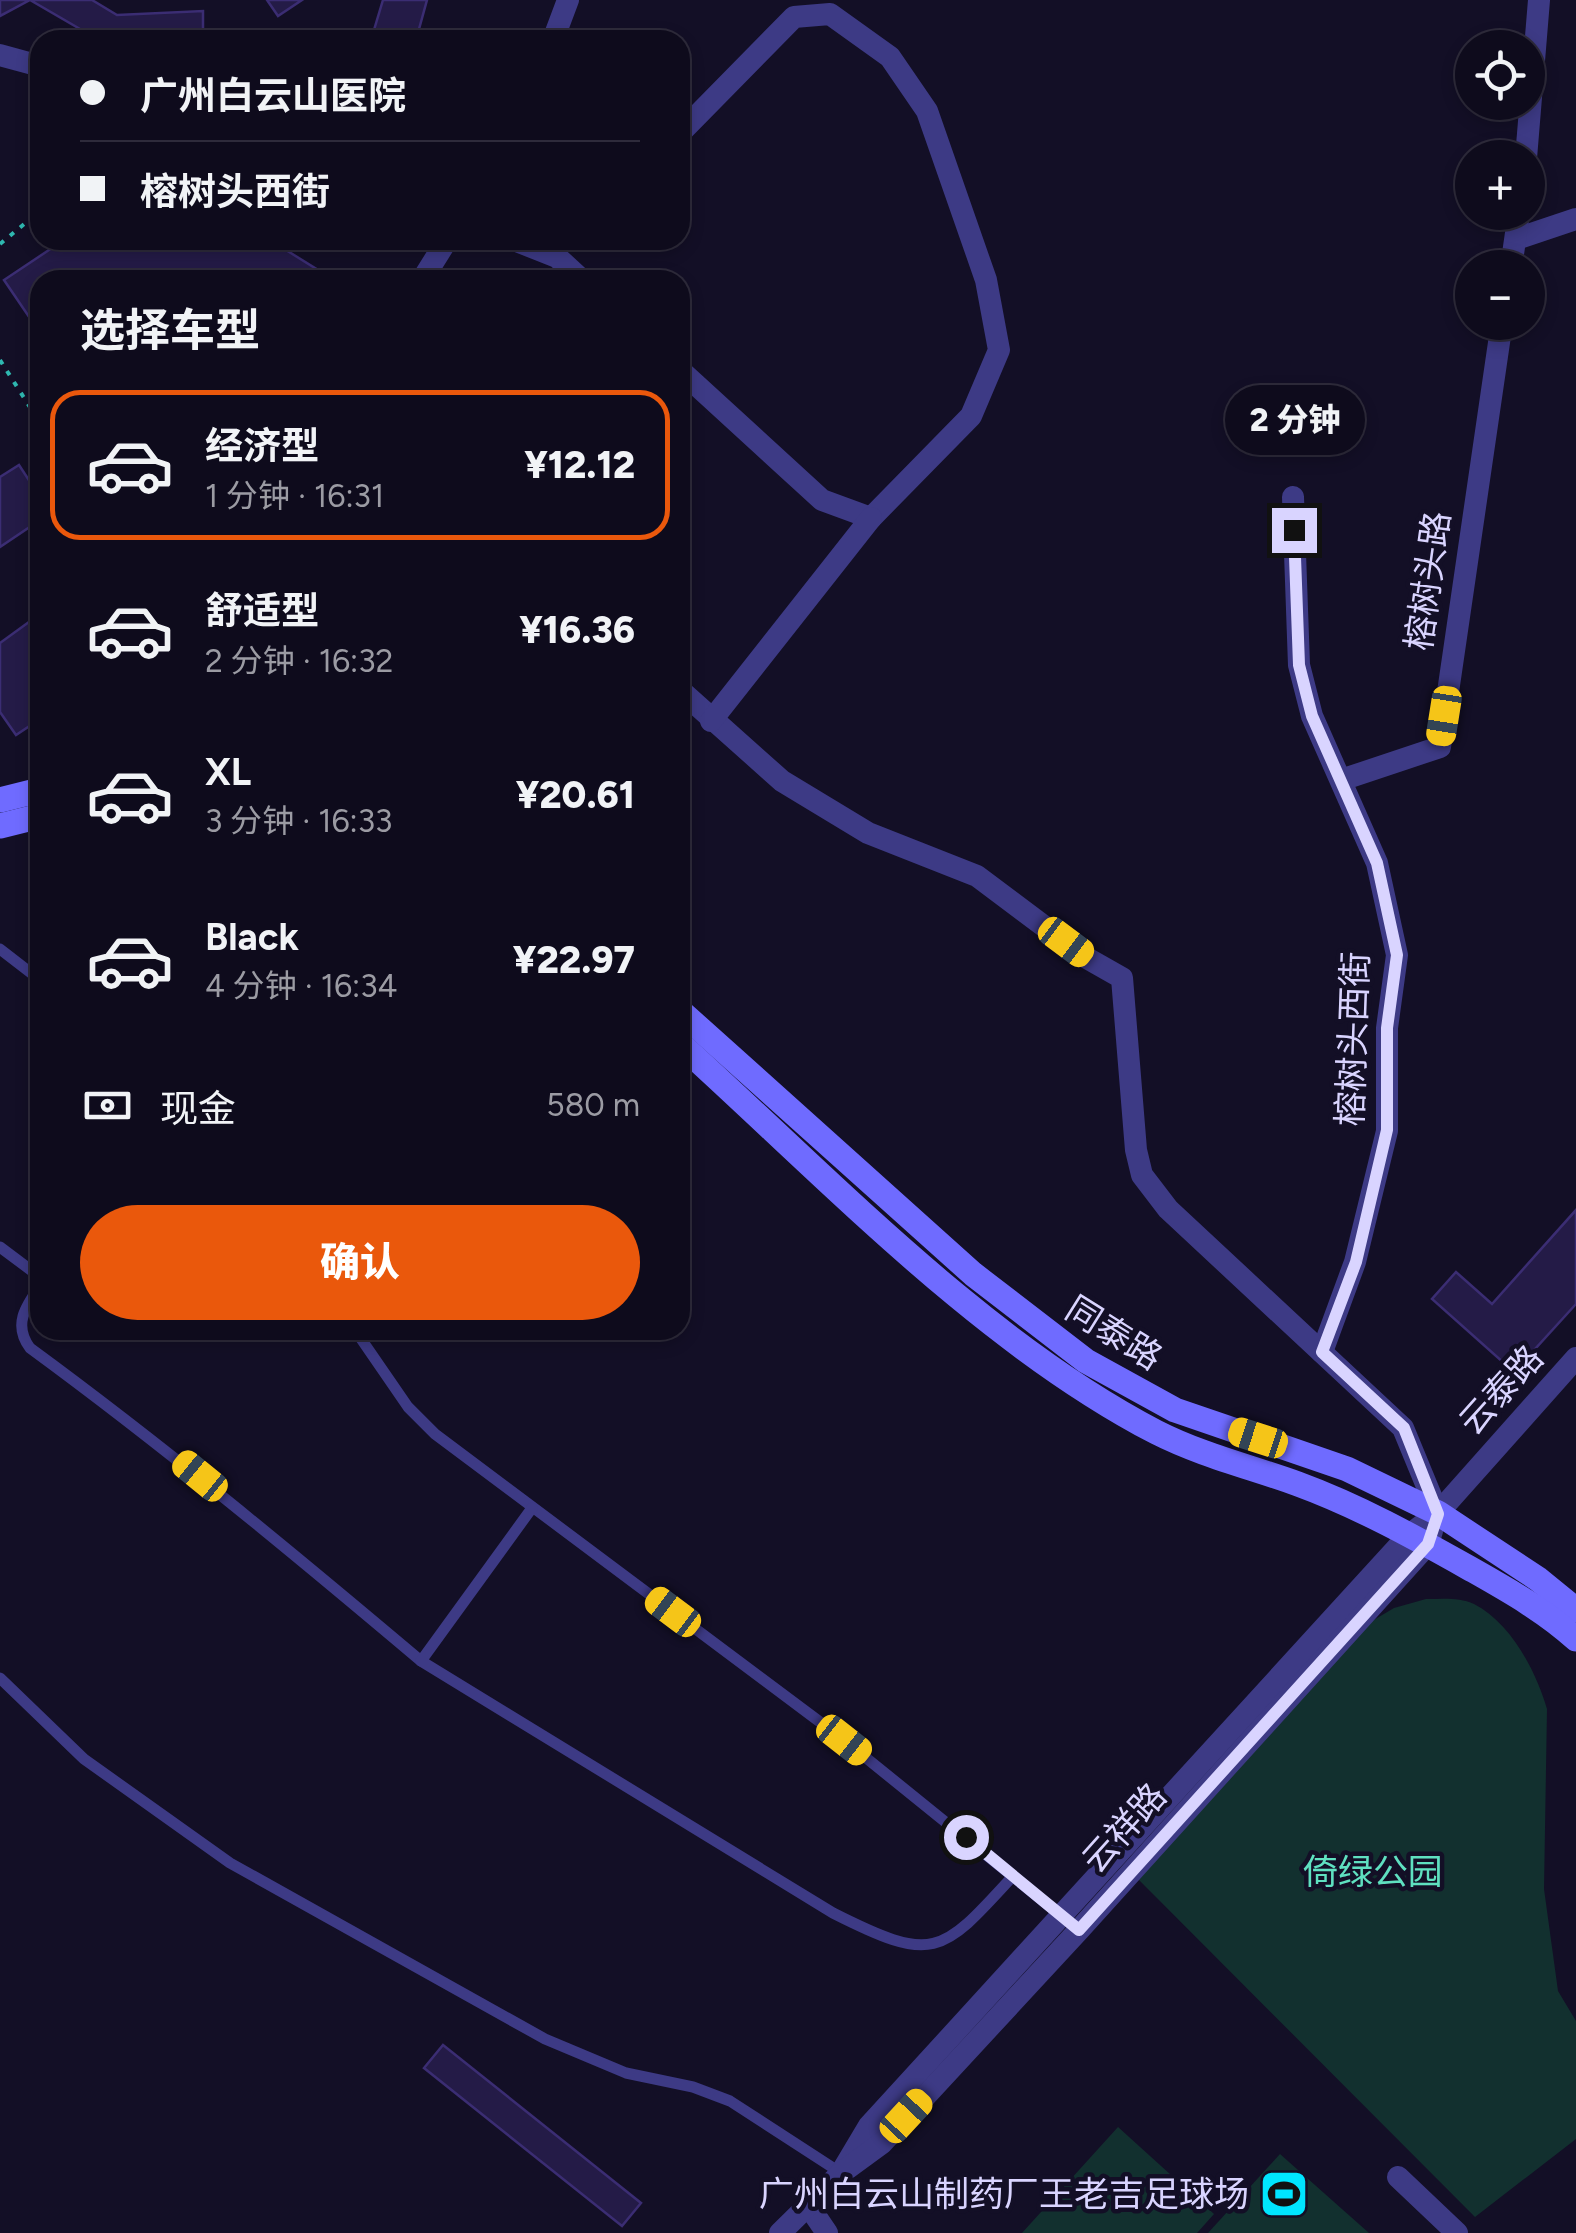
<!DOCTYPE html>
<html lang="zh">
<meta charset="utf-8">
<style>
:root{--surface:#0e0b1c;--page:#1c1929;--text:#f1f3f6;--muted:#9b9ba3;--line:#2e2b3b;--accent:#ea580c}
body{margin:0;font-family:Figtree,"Noto Sans SC",sans-serif;background:var(--page);color:var(--text);height:100vh;display:flex;flex-direction:column;font-size:38px;white-space:nowrap}
*{box-sizing:border-box;margin:0}
p{font-size:32px;color:var(--muted)}
.icon{flex:none;width:55px;height:55px;fill:none;stroke:currentColor;stroke-width:2;stroke-linecap:round;stroke-linejoin:round}
.map{position:relative;flex:1;overflow:hidden}
.panel{position:absolute;left:30px;top:270px;width:660px;height:1070px;display:flex;flex-direction:column;background:var(--surface);border-radius:30px;box-shadow:0 5px 15px #0003,0 0 0 2px var(--line)}
.panel>*{flex:none}
.top-card{position:absolute;left:30px;top:30px;width:660px;height:220px;border-radius:30px;box-shadow:0 5px 15px #0003,0 0 0 2px var(--line);display:grid;align-content:center;height:220px;padding:0 50px;background:var(--surface)}
.controls{position:absolute;left:1455px;top:30px;display:grid;gap:20px}
.controls a{display:grid;place-items:center;width:90px;height:90px;border-radius:50%;background:var(--surface);box-shadow:0 5px 15px #0003,0 0 0 2px var(--line);font-size:50px}
.end{position:absolute;width:45px;height:45px;margin:-22px;border:12px solid #d9d4ff;background:#111;box-shadow:0 0 0 5px #111}
.from{border-radius:50%}
.bubble{position:absolute;height:70px;border-radius:35px;background:var(--surface);box-shadow:0 5px 15px #0003,0 0 0 2px var(--line);font-size:32px;font-weight:800;line-height:70px;text-align:center}
.car{position:absolute;width:30px;height:60px;margin:-30px -15px;border-radius:12px;box-shadow:0 0 8px 2px #0007;background:linear-gradient(#f5c518 24%,#345 0 40%,#f5c518 0 76%,#345 0 86%,#f5c518 0)}
.top-card b{display:flex;align-items:center;gap:35px;height:95px;font-size:38px}
.top-card b+b{border-top:2px solid var(--line)}
.top-card i{width:25px;height:25px;background:var(--text)}
ul{padding:0;list-style:none}
li{display:flex;align-items:center;gap:30px;height:150px;margin:0 20px 15px;padding:0 30px;border:5px solid transparent;border-radius:30px}
li div{flex:1}
li b{display:block;font-size:38px}
li em{font-style:normal;font-weight:800}
li.on{border-color:var(--accent)}
li>.icon{width:90px;height:90px;stroke-width:1.5}
h2{padding:0 50px;font-size:45px;line-height:120px}
.pay{display:flex;align-items:center;gap:25px;height:110px;padding:0 50px;font-size:38px}
.pay p{margin-inline-start:auto}
.action{display:flex;gap:20px;margin-top:auto;padding:20px 50px}
.action a{flex:1;height:115px;border-radius:60px;background:var(--accent);color:#fff;font-size:40px;font-weight:800;line-height:115px;text-align:center}
.map>svg:first-child{display:block}
</style>
<div class="map">
<svg width="1576" height="2233" viewBox="0 0 1576 2233">
<rect width="100%" height="100%" fill="#130f26"/>
<g fill="#12302f">
<path d="M 1426,1599 C 1442,1599 1459,1597 1474,1604 C 1511,1623 1536,1671 1547,1709 L 1544,1889 L 1558,1991 L 1576,2021 L 1576,2139 L 1475,2217 L 1136,1877 L 1367,1624 L 1394,1608 Z"/>
<path d="M 1118,2127 L 1214,2214 L 1197,2233 L 1022,2233 Z"/>
<path d="M 1280,2154 L 1369,2233 L 1208,2233 Z"/>
</g>
<g fill="#241b47" stroke="#3b2d73" stroke-width="2.5">
<path d="M 0,0 L 92,0 L 117,15 L 203,11 L 203,40 L 99,40 L 30,0 L 0,16 Z"/>
<path d="M 267,0 L 302,0 L 278,16 Z"/>
<path d="M 383,0 L 427,0 L 416,40 L 371,40 Z"/>
<path d="M 64,240 L 270,240 L 326,275 L 323,280 L 40,280 L 40,333 L 4,280 Z"/>
<path d="M 19,465 L 40,497 L 40,520 L 0,547 L 0,477 Z"/>
<path d="M 40,614 L 40,719 L 16,735 L 0,712 L 0,643 Z"/>
<path d="M 1576,1210 L 1576,1304 L 1514,1372 L 1432,1299 L 1456,1272 L 1492,1304 Z"/>
<path d="M 443,2045 L 641,2203 L 622,2226 L 424,2068 Z"/>
</g>
<g fill="none" stroke-linecap="round" stroke-linejoin="round">
<g stroke="#2fb8b0" stroke-width="4" stroke-dasharray="5 8" stroke-linecap="butt">
<path d="M 0,244 L 40,211"/>
<path d="M 0,360 L 40,423"/>
</g>
<g stroke="#3d3a85" stroke-width="11">
<path d="M 0,949 L 40,980"/>
<path d="M 0,1247 L 40,1277"/>
<path d="M 40,1286 C 25,1307 13,1325 30,1348 C 165,1447 293,1553 421,1661"/>
<path d="M 355,1330 L 408,1407 L 435,1434 L 844,1740 L 1064,1918"/>
<path d="M 532,1508 L 421,1661 L 833,1913 C 934,1964 941,1955 1013,1876"/>
<path d="M 0,1678 L 84,1759 L 230,1863 L 545,2039 L 626,2073 L 693,2087 L 730,2101 L 841,2173"/>
</g>
<g stroke="#3d3a85" stroke-width="22">
<path d="M 553,40 L 568,0"/>
<path d="M 0,55 L 40,66"/>
<path d="M 680,133 L 794,17 L 830,14 L 890,57 L 927,111 L 986,280 L 999,350 L 971,416 L 871,518 L 822,500 L 680,370"/>
<path d="M 1526,158 L 1539,0"/>
<path d="M 1516,239 L 1576,219"/>
<path d="M 514,240 L 557,257 L 582,280"/>
<path d="M 1511,268 L 1519,212"/>
<path d="M 422,280 L 447,240"/>
<path d="M 1293,497 L 1299,665 L 1312,716 L 1377,863 L 1397,955 L 1387,1028 L 1387,1131 L 1355,1262 L 1322,1352"/>
<path d="M 680,690 L 782,781 L 868,833 L 977,876 L 1085,957 L 1122,978 L 1136,1150 L 1142,1175 L 1168,1209 L 1403,1428 L 1438,1513"/>
<path d="M 711,721 L 871,518"/>
<path d="M 1341,780 L 1440,747 L 1502,322"/>
<path d="M 841,2173 L 869,2126 L 1409,1535 L 1438,1513 L 1576,1358"/>
<path d="M 1398,2177 L 1457,2233"/>
<path d="M 808,2205 L 827,2233"/>
<path d="M 780,2233 L 841,2173 L 882,2143 L 1079,1930 L 1428,1544 L 1432,1531"/>
</g>
<g stroke="#6f6bff" stroke-width="25">
<path d="M 0,800 L 40,790"/>
<path d="M 0,826 L 40,816"/>
<path d="M 680,1011 L 973,1274 L 1086,1361 L 1175,1410 L 1347,1469 L 1438,1513 L 1538,1579 L 1576,1610"/>
<path d="M 680,1044 C 826,1176 981,1341 1156,1432 C 1201,1455 1251,1467 1298,1484 C 1358,1506 1414,1537 1469,1568 C 1506,1589 1544,1610 1576,1639"/>
</g>
</g>
<g fill="none" stroke-linecap="round" stroke-linejoin="round">
<path stroke="#d9d4ff" stroke-width="12" d="M 966,1837 L 1079,1930 L 1428,1544 L 1438,1514 L 1404,1428 L 1322,1352 L 1356,1262 L 1387,1130 L 1387,1028 L 1397,955 L 1377,863 L 1312,716 L 1299,665 L 1294,530"/>
</g>
<defs>
<g id="stadium-square" transform="scale(2.5)"><rect x="-9" y="-9" width="18" height="18" rx="4" fill="#00e5ff" stroke="#130f26"/><path d="M0-5a6.5 5 0 1 0 0 10a6.5 5 0 1 0 0-10ZM-3.5-1.8h7v3.6h-7Z" fill="#111"/></g>
</defs>
<g fill-rule="evenodd">
<use href="#stadium-square" x="1284" y="2194"/>
</g>
<g text-anchor="middle" dominant-baseline="central" stroke-width="9" stroke-linejoin="round" paint-order="stroke">
<g font-size="35" fill="#d9d4ff" stroke="#130f26">
<text transform="translate(1428 581) rotate(-82)">榕树头路</text>
<text transform="translate(1353 1039) rotate(-88)">榕树头西街</text>
<text transform="translate(1114 1333) rotate(32)">同泰路</text>
<text transform="translate(1501 1390) rotate(-48)">云泰路</text>
<text transform="translate(1124 1828) rotate(-48)">云祥路</text>
</g>
<g font-size="35" fill="#5fe0c0" stroke="#130f26">
<text x="1373" y="1872">倚绿公园</text>
</g>
<g font-size="35" fill="#d9d4ff" stroke="#130f26" text-anchor="end">
<text x="1249" y="2194">广州白云山制药厂王老吉足球场</text>
</g>
</g>
</svg>
<div class="controls">
<a><svg class="icon" aria-label="locate" viewBox="0 0 24 24"><circle cx="12" cy="12" r="6"/><path d="M12 2v4M12 18v4M2 12h4M18 12h4"/></svg></a>
<a>+</a>
<a>−</a>
</div>
<i class="end from" style="left:966px;top:1837px"></i>
<i class="end" style="left:1294px;top:530px"></i>
<div class="bubble" style="left:1225px;top:385px;width:140px">2 分钟</div>
<i class="car" style="left:1444px;top:716px;rotate:189deg"></i>
<i class="car" style="left:1066px;top:942px;rotate:127deg"></i>
<i class="car" style="left:1258px;top:1438px;rotate:288deg"></i>
<i class="car" style="left:200px;top:1476px;rotate:309deg"></i>
<i class="car" style="left:673px;top:1612px;rotate:307deg"></i>
<i class="car" style="left:844px;top:1740px;rotate:128deg"></i>
<i class="car" style="left:906px;top:2116px;rotate:43deg"></i>
<div class="top-card">
<b><i class="from"></i>广州白云山医院</b>
<b><i></i>榕树头西街</b>
</div>
<section class="panel">
<h2>选择车型</h2>
<ul>
<li class="on"><svg class="icon" aria-label="car" viewBox="0 0 24 24"><path d="M5 17H2v-5l4-1 3-4h7l3 4 3 1v5h-3M9 17h6M6 11h13"/><circle cx="7" cy="17" r="2"/><circle cx="17" cy="17" r="2"/></svg><div><b>经济型</b><p>1 分钟 · 16:31</p></div><em>¥12.12</em></li>
<li><svg class="icon" aria-label="car" viewBox="0 0 24 24"><path d="M5 17H2v-5l4-1 3-4h7l3 4 3 1v5h-3M9 17h6M6 11h13"/><circle cx="7" cy="17" r="2"/><circle cx="17" cy="17" r="2"/></svg><div><b>舒适型</b><p>2 分钟 · 16:32</p></div><em>¥16.36</em></li>
<li><svg class="icon" aria-label="car" viewBox="0 0 24 24"><path d="M5 17H2v-5l4-1 3-4h7l3 4 3 1v5h-3M9 17h6M6 11h13"/><circle cx="7" cy="17" r="2"/><circle cx="17" cy="17" r="2"/></svg><div><b>XL</b><p>3 分钟 · 16:33</p></div><em>¥20.61</em></li>
<li><svg class="icon" aria-label="car" viewBox="0 0 24 24"><path d="M5 17H2v-5l4-1 3-4h7l3 4 3 1v5h-3M9 17h6M6 11h13"/><circle cx="7" cy="17" r="2"/><circle cx="17" cy="17" r="2"/></svg><div><b>Black</b><p>4 分钟 · 16:34</p></div><em>¥22.97</em></li>
</ul>
<div class="pay"><svg class="icon" aria-label="cash" viewBox="0 0 24 24"><path d="M3 7h18v10H3z"/><circle cx="12" cy="12" r="2"/></svg>现金<p>580 m</p></div>
<div class="action"><a>确认</a></div>
</section>
</div>
